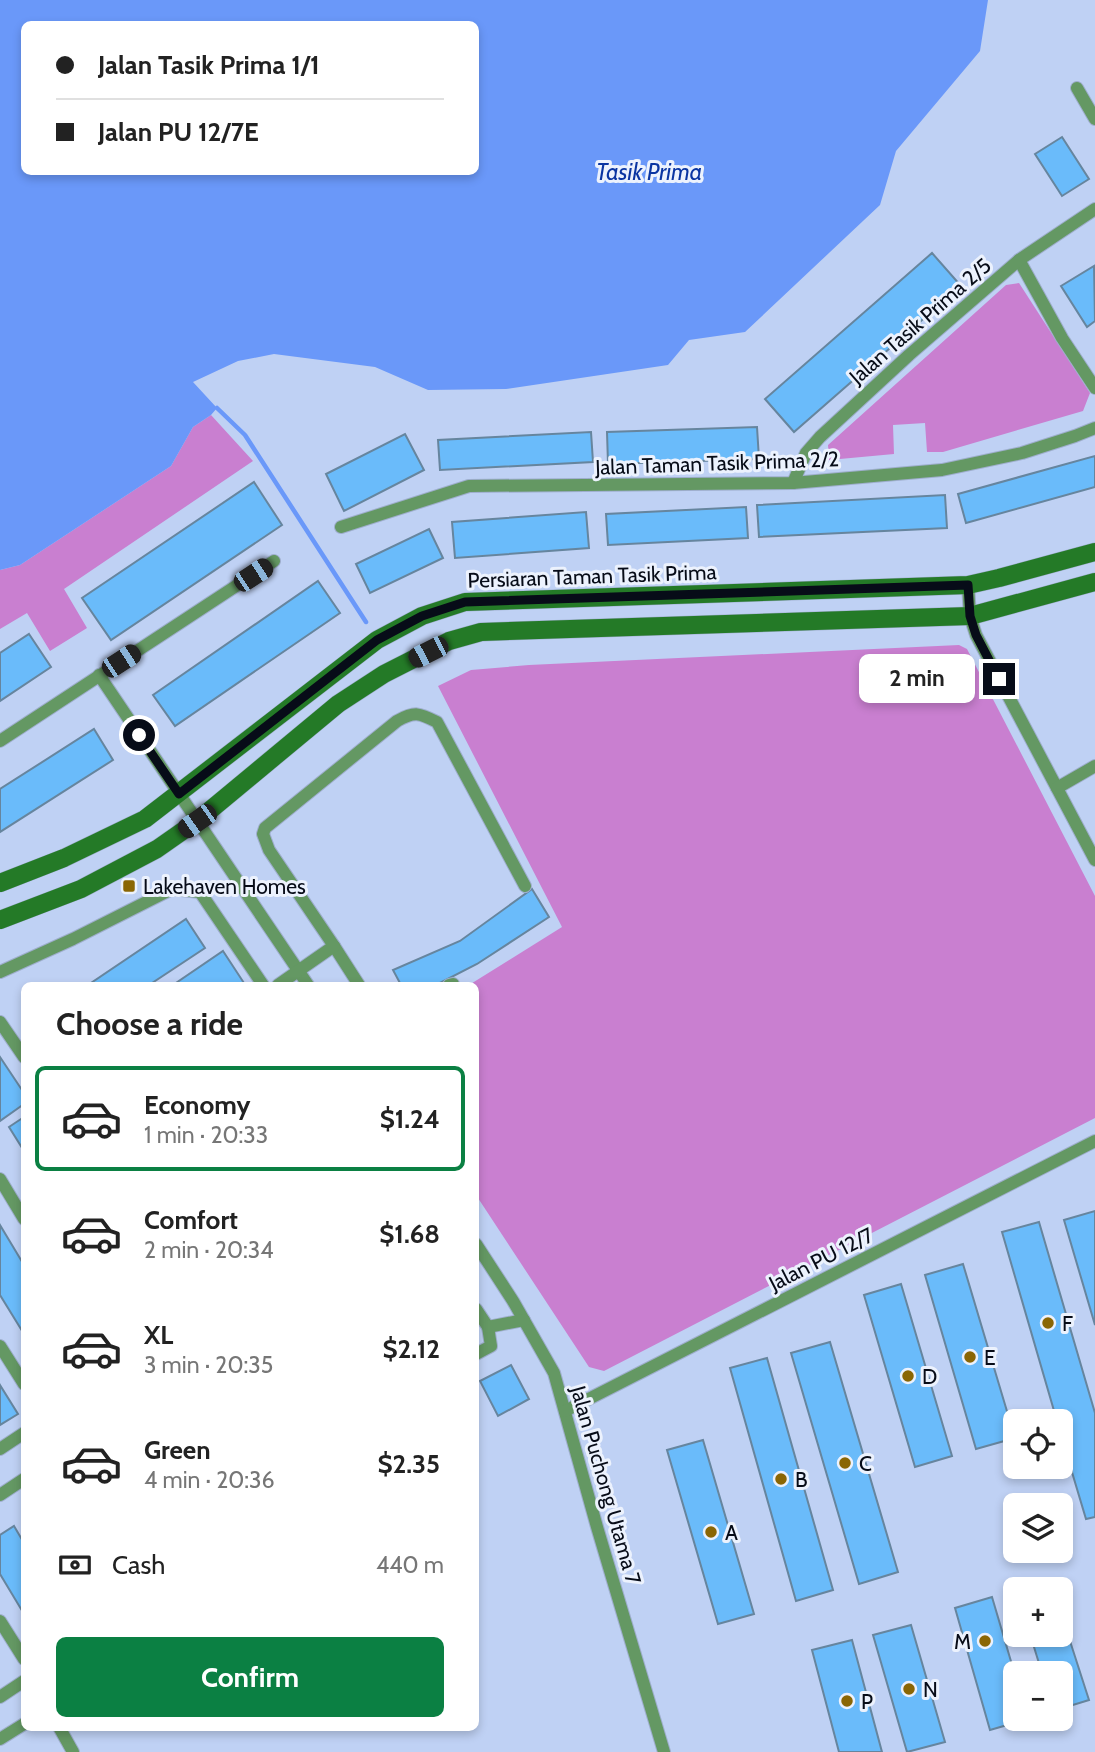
<!DOCTYPE html>
<meta charset="utf-8">
<style>
:root{--surface:#fff;--page:#f2f2f2;--text:#222;--muted:#767676;--line:#e0e0e0;--accent:#0b8043}
body{margin:0;font-family:Cabin,sans-serif;background:var(--page);color:var(--text);height:100vh;display:flex;flex-direction:column;font-size:26px;white-space:nowrap}
*{box-sizing:border-box;margin:0}
p{font-size:23px;color:var(--muted)}
.icon{flex:none;width:38px;height:38px;fill:none;stroke:currentColor;stroke-width:2;stroke-linecap:round;stroke-linejoin:round}
.map{position:relative;flex:1;overflow:hidden}
.sheet{position:absolute;left:21px;top:982px;width:458px;height:749px;display:flex;flex-direction:column;background:var(--surface);border-radius:10px;box-shadow:0 4px 10px #0003}
.sheet>*{flex:none}
.guide{position:absolute;left:21px;top:21px;width:458px;height:154px;border-radius:10px;box-shadow:0 4px 10px #0003;display:grid;align-content:center;height:154px;padding:0 35px;background:var(--surface)}
.controls{position:absolute;left:1003px;top:1409px;display:grid;gap:14px}
.controls a{display:grid;place-items:center;width:70px;height:70px;border-radius:10px;background:var(--surface);box-shadow:0 4px 10px #0003;font-size:35px}
.end{position:absolute;width:32px;height:32px;margin:-16px;border:9px solid #070c18;background:#fff;box-shadow:0 0 0 4px #fff}
.from{border-radius:50%}
.bubble{position:absolute;height:49px;border-radius:10px;background:var(--surface);box-shadow:0 4px 10px #0003;font-size:23px;font-weight:700;line-height:49px;text-align:center}
.car{position:absolute;width:21px;height:42px;margin:-21px -10px;border-radius:9px;box-shadow:0 0 5px 2px #0007;background:linear-gradient(#222 24%,#8ab4d8 0 40%,#222 0 76%,#8ab4d8 0 86%,#222 0)}
.guide b{display:flex;align-items:center;gap:24px;height:66px;font-size:26px}
.guide b+b{border-top:2px solid var(--line)}
.guide i{width:18px;height:18px;background:var(--text)}
ul{padding:0;list-style:none}
li{display:flex;align-items:center;gap:21px;height:105px;margin:0 14px 10px;padding:0 21px;border:4px solid transparent;border-radius:10px}
li div{flex:1}
li b{display:block;font-size:26px}
li em{font-style:normal;font-weight:700}
li.active{border-color:var(--accent)}
li>.icon{width:63px;height:63px;stroke-width:1.5}
h2{padding:0 35px;font-size:32px;line-height:84px}
.pay{display:flex;align-items:center;gap:18px;height:77px;padding:0 35px;font-size:26px}
.pay p{margin-inline-start:auto}
.cta{display:flex;gap:14px;margin-top:auto;padding:14px 35px}
.cta a{flex:1;height:80px;border-radius:10px;background:var(--accent);color:#fff;font-size:28px;font-weight:700;line-height:80px;text-align:center}
.map>svg:first-child{display:block}
</style>
<div class="map">
<svg width="1095" height="1752" viewBox="0 0 1095 1752">
<rect width="100%" height="100%" fill="#bfd1f4"/>
<g fill="#c97fd0">
<path d="M 1019,283 L 1090,393 L 1083,411 L 943,452 L 927,452 L 925,423 L 893,425 L 894,454 L 829,460 L 828,445 L 1006,285 Z"/>
<path d="M 211,415 L 253,461 L 64,589 L 87,628 L 50,651 L 27,613 L 0,629 L 0,570 L 20,565 L 171,466 L 193,427 Z"/>
<path d="M 959,645 L 967,649 L 1095,896 L 1095,1118 L 604,1371 L 589,1367 L 476,1195 L 476,985 L 469,985 L 562,927 L 438,686 L 471,670 L 529,665 Z"/>
</g>
<path fill="#6a98f9" fill-rule="evenodd" d="M 0,0 L 988,0 L 980,51 L 896,151 L 880,205 L 745,332 L 689,340 L 668,365 L 506,389 L 428,390 L 375,367 L 274,354 L 238,361 L 193,382 L 217,408 L 211,415 L 193,427 L 171,466 L 20,565 L 0,570 ZM 24,24 L 476,24 L 476,172 L 24,172 Z"/>
<g fill="none" stroke-linecap="round" stroke-linejoin="round">
<path stroke="#6a98f9" stroke-width="4.5" d="M 217,408 L 245,435 L 366,622"/>
</g>
<g fill="#6abbfa" stroke="#66859e" stroke-width="2">
<path d="M 1062,137 L 1089,179 L 1062,196 L 1035,154 Z"/>
<path d="M 932,253 L 961,286 L 794,432 L 765,399 Z"/>
<path d="M 1094,266 L 1095,321 L 1087,327 L 1061,286 Z"/>
<path d="M 757,427 L 759,459 L 608,464 L 607,432 Z"/>
<path d="M 591,432 L 593,462 L 440,470 L 438,440 Z"/>
<path d="M 405,434 L 424,470 L 344,511 L 326,474 Z"/>
<path d="M 1095,456 L 1095,487 L 966,523 L 958,494 Z"/>
<path d="M 254,482 L 282,525 L 111,640 L 82,598 Z"/>
<path d="M 945,495 L 947,528 L 759,537 L 757,505 Z"/>
<path d="M 746,507 L 748,538 L 608,545 L 606,514 Z"/>
<path d="M 586,512 L 589,548 L 455,558 L 452,522 Z"/>
<path d="M 429,529 L 443,558 L 370,593 L 356,564 Z"/>
<path d="M 318,581 L 340,613 L 175,726 L 153,695 Z"/>
<path d="M 29,634 L 51,667 L 0,701 L 0,653 Z"/>
<path d="M 94,729 L 113,760 L 0,832 L 0,789 Z"/>
<path d="M 532,889 L 549,917 L 477,964 L 436,985 L 401,985 L 393,970 L 460,941 Z"/>
<path d="M 186,919 L 205,948 L 149,985 L 88,985 Z"/>
<path d="M 223,951 L 244,983 L 240,985 L 173,985 Z"/>
<path d="M 0,1057 L 24,1093 L 24,1104 L 0,1121 Z"/>
<path d="M 24,1117 L 24,1151 L 9,1127 Z"/>
<path d="M 1095,1211 L 1095,1325 L 1064,1220 Z"/>
<path d="M 1039,1222 L 1095,1413 L 1095,1517 L 1086,1519 L 1060,1432 L 1060,1421 L 1057,1421 L 1002,1232 Z"/>
<path d="M 0,1225 L 24,1265 L 24,1334 L 0,1295 Z"/>
<path d="M 963,1264 L 1015,1438 L 976,1449 L 925,1275 Z"/>
<path d="M 901,1284 L 952,1456 L 915,1467 L 864,1295 Z"/>
<path d="M 830,1342 L 898,1572 L 859,1584 L 791,1353 Z"/>
<path d="M 767,1358 L 833,1590 L 796,1601 L 730,1368 Z"/>
<path d="M 511,1365 L 529,1399 L 498,1416 L 480,1381 Z"/>
<path d="M 0,1385 L 18,1414 L 0,1425 Z"/>
<path d="M 703,1440 L 754,1614 L 718,1624 L 667,1450 Z"/>
<path d="M 14,1526 L 24,1543 L 24,1614 L 0,1574 L 0,1535 Z"/>
<path d="M 1052,1583 L 1054,1589 L 1033,1589 Z"/>
<path d="M 992,1597 L 1015,1675 L 1015,1718 L 1028,1719 L 990,1730 L 955,1608 Z"/>
<path d="M 1060,1610 L 1089,1700 L 1060,1709 L 1060,1673 L 1042,1673 L 1030,1634 L 1060,1634 Z"/>
<path d="M 911,1625 L 945,1742 L 907,1752 L 873,1635 Z"/>
<path d="M 852,1640 L 882,1752 L 839,1752 L 812,1650 Z"/>
</g>
<g fill="none" stroke-linecap="round" stroke-linejoin="round">
<g stroke="#9eaecc" stroke-width="14">
<g id="minor">
<path d="M 1077,88 L 1095,119"/>
<path d="M 1019,260 L 1062,338 L 1095,388"/>
<path d="M 793,483 L 806,453 L 820,437 L 909,355 L 1019,260 L 1095,209"/>
<path d="M 341,527 L 469,486 L 793,483 L 942,470 L 1022,453 L 1075,436 L 1095,428"/>
<path d="M 968,585 L 970,616 L 976,635 L 1095,860"/>
<path d="M 99,675 L 308,985"/>
<path d="M 0,741 L 274,561"/>
<path d="M 1057,788 L 1095,766"/>
<path d="M 334,946 L 359,985"/>
<path d="M 0,972 L 73,939 L 172,889 L 200,892 L 263,985"/>
<path d="M 278,985 L 334,946 L 269,850 L 263,834 L 265,828 L 397,721 C 415,711 419,713 437,722 L 525,886"/>
<path d="M 449,985 L 453,984"/>
<path d="M 0,1022 L 24,1057"/>
<path d="M 0,1179 L 24,1219"/>
<path d="M 476,1244 L 513,1301 L 554,1373 L 597,1527 L 664,1752"/>
<path d="M 476,1309 L 488,1327 L 491,1346 L 476,1354"/>
<path d="M 488,1327 L 524,1320"/>
<path d="M 0,1346 L 24,1384"/>
<path d="M 565,1411 L 1095,1141"/>
<path d="M 0,1449 L 24,1433"/>
<path d="M 0,1495 L 24,1479"/>
<path d="M 0,1621 L 24,1659"/>
<path d="M 0,1697 L 24,1681"/>
<path d="M 59,1727 L 73,1752"/>
<path d="M 0,1739 L 24,1724"/>
</g>
</g>
<g stroke="#9eaecc" stroke-width="19">
<g id="secondary">
<path d="M 0,883 L 64,858 L 145,819 L 377,640 L 422,616 L 465,602 L 968,585 L 999,578 L 1095,552"/>
<path d="M 0,920 L 81,889 L 157,849 L 197,821 L 338,704 L 384,674 L 449,641 L 481,632 L 970,616 L 1095,582"/>
</g>
</g>
<use href="#minor" stroke="#649863" stroke-width="12"/>
<use href="#secondary" stroke="#247a27" stroke-width="18"/>
</g>
<g fill="none" stroke-linecap="round" stroke-linejoin="round">
<path stroke="#070c18" stroke-width="9" d="M 139,735 L 179,794 L 377,640 L 422,616 L 465,602 L 968,585 L 970,616 L 976,635 L 999,679"/>
</g>
<g fill="#8a6604" stroke="#ecf2fd" stroke-width="2.5">
<rect x="122" y="879" width="14" height="14" rx="3.5"/>
<circle cx="1048" cy="1323" r="7"/>
<circle cx="970" cy="1357" r="7"/>
<circle cx="908" cy="1376" r="7"/>
<circle cx="845" cy="1463" r="7"/>
<circle cx="781" cy="1479" r="7"/>
<circle cx="711" cy="1532" r="7"/>
<circle cx="985" cy="1641" r="7"/>
<circle cx="909" cy="1689" r="7"/>
<circle cx="847" cy="1701" r="7"/>
</g>
<g text-anchor="middle" dominant-baseline="central" stroke-width="6" stroke-linejoin="round" paint-order="stroke">
<g font-size="21" fill="#070c18" stroke="#ecf2fd">
<text transform="translate(920 321) rotate(-41)">Jalan Tasik Prima 2/5</text>
<text transform="translate(717 463) rotate(-2)">Jalan Taman Tasik Prima 2/2</text>
<text transform="translate(592 576) rotate(-2)">Persiaran Taman Tasik Prima</text>
<text transform="translate(821 1259) rotate(-27)">Jalan PU 12/7</text>
<text transform="translate(606 1485) rotate(74)">Jalan Puchong Utama 7</text>
</g>
<g font-size="21" fill="#070c18" stroke="#ecf2fd" text-anchor="start">
<text x="143" y="886">Lakehaven Homes</text>
<text x="1062" y="1323">F</text>
<text x="984" y="1357">E</text>
<text x="922" y="1376">D</text>
<text x="859" y="1463">C</text>
<text x="795" y="1479">B</text>
<text x="725" y="1532">A</text>
<text x="971" y="1641" text-anchor="end">M</text>
<text x="923" y="1689">N</text>
<text x="861" y="1701">P</text>
</g>
<g font-size="23" font-style="italic" fill="#0a35a2" stroke="#ecf2fd">
<text x="649" y="172">Tasik Prima</text>
</g>
</g>
</svg>
<div class="controls">
<a><svg class="icon" aria-label="locate" viewBox="0 0 24 24"><circle cx="12" cy="12" r="6"/><path d="M12 2v4M12 18v4M2 12h4M18 12h4"/></svg></a>
<a><svg class="icon" aria-label="layers" viewBox="0 0 24 24"><path d="M12 4l9 5-9 5-9-5zM3 14l9 5 9-5"/></svg></a>
<a>+</a>
<a>−</a>
</div>
<i class="end from" style="left:139px;top:735px"></i>
<i class="end" style="left:999px;top:679px"></i>
<div class="bubble" style="left:859px;top:654px;width:116px">2 min</div>
<i class="car" style="left:253px;top:575px;rotate:57deg"></i>
<i class="car" style="left:428px;top:652px;rotate:243deg"></i>
<i class="car" style="left:121px;top:661px;rotate:57deg"></i>
<i class="car" style="left:197px;top:821px;rotate:235deg"></i>
<div class="guide">
<b><i class="from"></i>Jalan Tasik Prima 1/1</b>
<b><i></i>Jalan PU 12/7E</b>
</div>
<section class="sheet">
<h2>Choose a ride</h2>
<ul>
<li class="active"><svg class="icon" aria-label="car" viewBox="0 0 24 24"><path d="M5 17H2v-5l4-1 3-4h7l3 4 3 1v5h-3M9 17h6M6 11h13"/><circle cx="7" cy="17" r="2"/><circle cx="17" cy="17" r="2"/></svg><div><b>Economy</b><p>1 min · 20:33</p></div><em>$1.24</em></li>
<li><svg class="icon" aria-label="car" viewBox="0 0 24 24"><path d="M5 17H2v-5l4-1 3-4h7l3 4 3 1v5h-3M9 17h6M6 11h13"/><circle cx="7" cy="17" r="2"/><circle cx="17" cy="17" r="2"/></svg><div><b>Comfort</b><p>2 min · 20:34</p></div><em>$1.68</em></li>
<li><svg class="icon" aria-label="car" viewBox="0 0 24 24"><path d="M5 17H2v-5l4-1 3-4h7l3 4 3 1v5h-3M9 17h6M6 11h13"/><circle cx="7" cy="17" r="2"/><circle cx="17" cy="17" r="2"/></svg><div><b>XL</b><p>3 min · 20:35</p></div><em>$2.12</em></li>
<li><svg class="icon" aria-label="car" viewBox="0 0 24 24"><path d="M5 17H2v-5l4-1 3-4h7l3 4 3 1v5h-3M9 17h6M6 11h13"/><circle cx="7" cy="17" r="2"/><circle cx="17" cy="17" r="2"/></svg><div><b>Green</b><p>4 min · 20:36</p></div><em>$2.35</em></li>
</ul>
<div class="pay"><svg class="icon" aria-label="cash" viewBox="0 0 24 24"><path d="M3 7h18v10H3z"/><circle cx="12" cy="12" r="2"/></svg>Cash<p>440 m</p></div>
<div class="cta"><a>Confirm</a></div>
</section>
</div>
